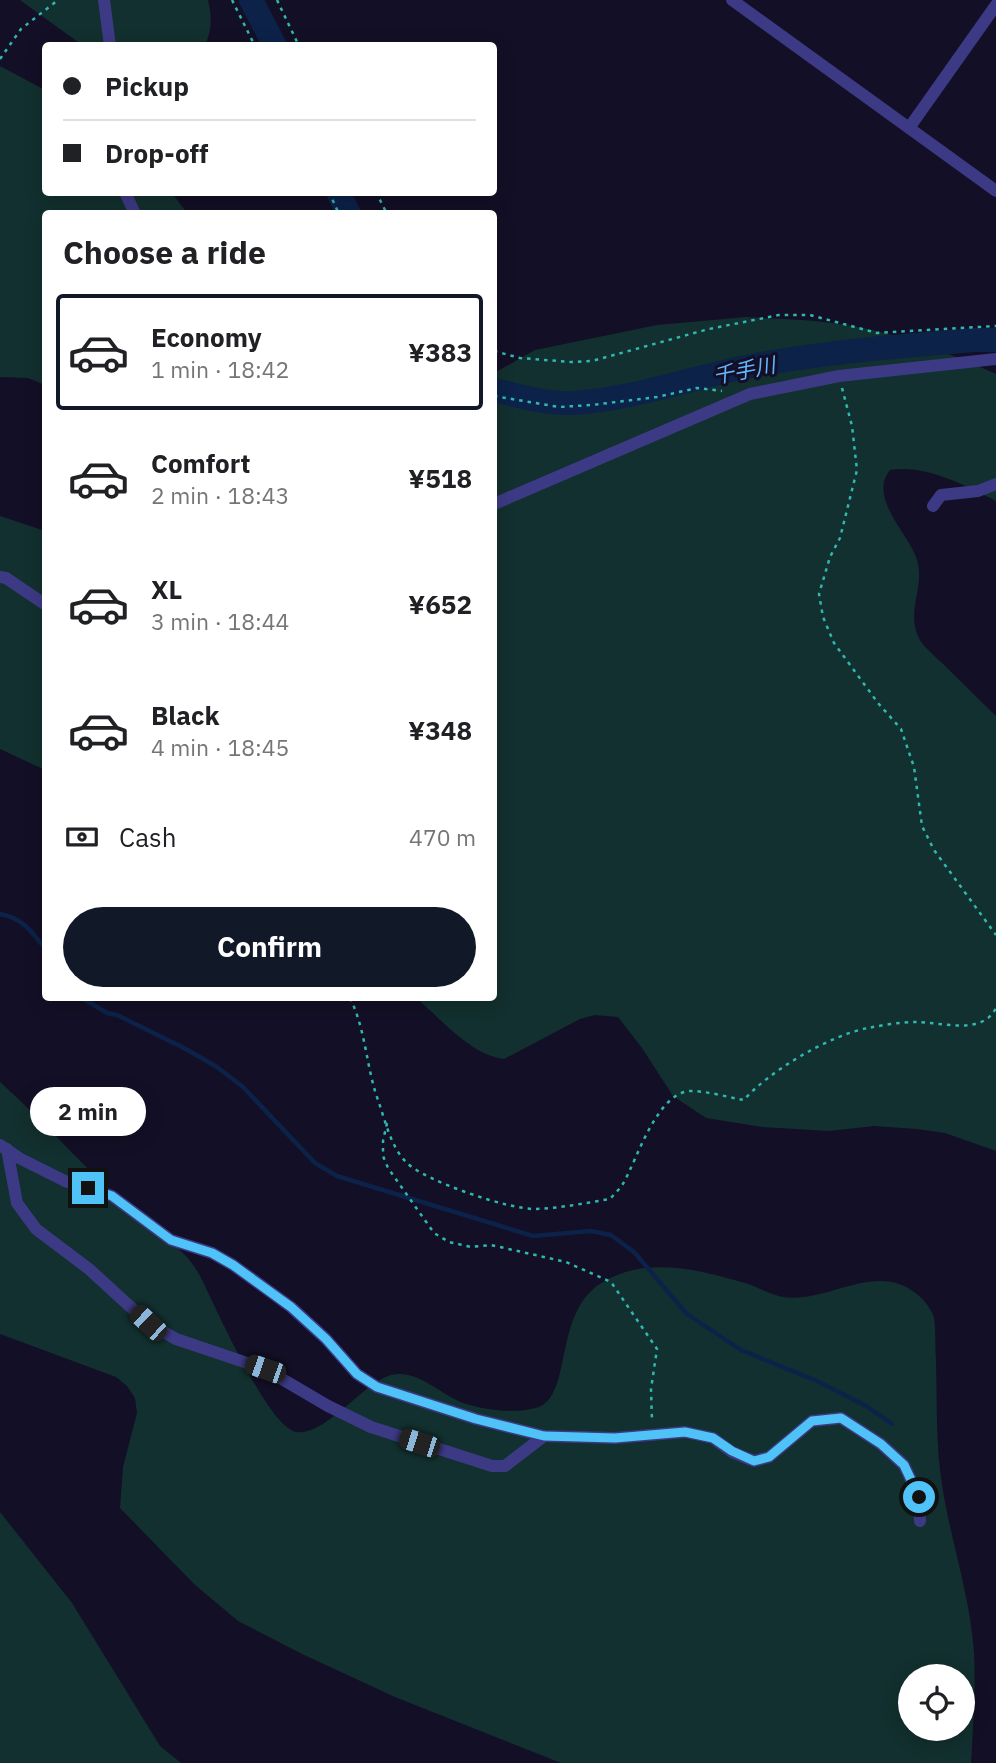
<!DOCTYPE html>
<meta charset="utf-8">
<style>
:root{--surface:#fff;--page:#f2f2f2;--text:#202124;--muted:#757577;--line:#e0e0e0;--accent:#111827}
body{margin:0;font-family:"IBM Plex Sans","Noto Sans JP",sans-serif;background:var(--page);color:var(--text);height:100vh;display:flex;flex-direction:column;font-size:26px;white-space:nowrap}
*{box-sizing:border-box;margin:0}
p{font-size:23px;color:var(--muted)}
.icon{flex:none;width:38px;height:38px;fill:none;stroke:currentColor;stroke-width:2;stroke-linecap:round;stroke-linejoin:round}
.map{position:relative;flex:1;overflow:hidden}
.panel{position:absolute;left:42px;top:210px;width:455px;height:791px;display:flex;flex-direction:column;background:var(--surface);border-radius:7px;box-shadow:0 4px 18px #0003}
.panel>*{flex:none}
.top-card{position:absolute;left:42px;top:42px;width:455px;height:154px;border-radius:7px;box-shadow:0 4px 18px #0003;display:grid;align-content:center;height:154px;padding:0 21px;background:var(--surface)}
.controls{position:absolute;left:898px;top:1664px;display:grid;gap:14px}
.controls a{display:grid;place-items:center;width:77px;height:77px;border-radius:50%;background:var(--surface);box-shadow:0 4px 18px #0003;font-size:35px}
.end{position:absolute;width:32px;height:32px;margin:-16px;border:9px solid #4fc3f7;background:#111;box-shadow:0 0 0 4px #111}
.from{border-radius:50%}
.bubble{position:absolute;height:49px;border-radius:24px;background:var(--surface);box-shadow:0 4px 18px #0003;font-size:23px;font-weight:700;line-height:49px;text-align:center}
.car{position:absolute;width:21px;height:42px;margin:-21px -10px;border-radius:9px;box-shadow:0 0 5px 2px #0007;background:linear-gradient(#222 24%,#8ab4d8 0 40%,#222 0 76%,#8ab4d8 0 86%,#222 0)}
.top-card b{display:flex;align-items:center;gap:24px;height:66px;font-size:26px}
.top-card b+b{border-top:2px solid var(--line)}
.top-card i{width:18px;height:18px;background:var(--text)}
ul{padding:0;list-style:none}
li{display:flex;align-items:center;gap:21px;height:116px;margin:0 14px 10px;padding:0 7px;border:4px solid transparent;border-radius:7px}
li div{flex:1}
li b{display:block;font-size:26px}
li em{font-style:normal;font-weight:700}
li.selected{border-color:var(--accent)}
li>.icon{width:63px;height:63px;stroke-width:1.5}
h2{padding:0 21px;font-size:32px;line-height:84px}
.pay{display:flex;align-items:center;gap:18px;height:77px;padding:0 21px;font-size:26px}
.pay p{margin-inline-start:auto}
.primary-button{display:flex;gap:14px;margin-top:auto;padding:14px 21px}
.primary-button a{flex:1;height:80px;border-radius:42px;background:var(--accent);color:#fff;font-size:28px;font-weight:700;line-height:80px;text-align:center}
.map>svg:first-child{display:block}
</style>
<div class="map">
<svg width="996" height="1763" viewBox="0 0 996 1763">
<rect width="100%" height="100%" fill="#130f26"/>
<g fill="#12302f" fill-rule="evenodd">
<path d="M 20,0 L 208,0 C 212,16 212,31 205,45 L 82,45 Z"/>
<path d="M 0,66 L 45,90 L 46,192 L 172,193 L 187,213 L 46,214 L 45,385 L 28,378 L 0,377 Z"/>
<path d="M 746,317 C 774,319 804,319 832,323 C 890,330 943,350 996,374 L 996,501 C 965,485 925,464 890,470 C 868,497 907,532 916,557 C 927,586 904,611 920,640 C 926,650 938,658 946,667 C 963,683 979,700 996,716 L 996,1151 L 945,1133 L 917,1129 L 874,1126 L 829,1131 L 762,1127 L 706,1118 L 673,1096 L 642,1048 L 618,1017 L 595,1015 L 580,1019 L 504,1059 C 472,1056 440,1018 416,998 L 494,998 L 494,373 L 535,350 L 657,325 Z"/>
<path d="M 0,516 L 45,531 L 45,770 L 0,749 Z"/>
<path d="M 0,1082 C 45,1122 83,1166 127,1207 C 151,1229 185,1246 200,1276 C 215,1305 267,1426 296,1432 C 323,1437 361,1386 388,1376 C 416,1366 441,1396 466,1404 C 487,1410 520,1415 541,1406 C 572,1390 554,1310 603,1282 C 647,1255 706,1271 751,1285 C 761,1289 772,1295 783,1297 C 826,1304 874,1262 914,1292 C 922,1297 932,1309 934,1318 C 936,1331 935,1347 936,1360 C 937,1396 936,1434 940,1470 C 947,1531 970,1591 974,1653 C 976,1689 973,1727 971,1763 L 561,1763 L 395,1697 L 302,1654 L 238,1621 L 194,1584 L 120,1508 L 123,1467 L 137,1413 L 135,1398 L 127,1386 L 116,1377 L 0,1334 ZM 910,1676 L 962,1676 L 962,1729 L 910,1729 Z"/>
<path d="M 0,1512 L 72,1603 L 160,1746 L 181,1763 L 0,1763 Z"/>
</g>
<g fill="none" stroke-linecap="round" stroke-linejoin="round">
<g stroke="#0c2248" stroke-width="4.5">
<path d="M 0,914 C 23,918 32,932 46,950"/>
<path d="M 82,998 L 107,1013 L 117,1015 L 184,1048 L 217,1067 L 243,1087 L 315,1163 L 337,1176 L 533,1236 L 591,1231 L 611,1235 L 634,1252 L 687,1314 L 741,1350 L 817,1381 L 866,1406 L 892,1424"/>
</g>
<g stroke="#0c2248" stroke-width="24">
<path d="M 251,0 L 275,46"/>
<path d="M 338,192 L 349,214"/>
<path d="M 494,390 C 519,396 546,404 572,403 C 631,400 693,377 751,366 C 825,352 899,346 974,340 L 996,340"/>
</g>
<g stroke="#2fb8b0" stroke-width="2.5" stroke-dasharray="3.5 5" stroke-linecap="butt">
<path d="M 232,0 L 255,46"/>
<path d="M 277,0 L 299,46"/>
<path d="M 0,59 L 21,29 L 58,0"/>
<path d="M 329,192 L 339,214"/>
<path d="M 376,192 L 387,214"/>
<path d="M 494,351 L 520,358 L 571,362 L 592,361 L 709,329 L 779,315 L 810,315 L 877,333 L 996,326"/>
<path d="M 842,388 L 852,426 L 857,470 L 840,538 L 830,557 L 819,594 L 823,617 L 834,643 L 878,703 L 901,729 L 914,767 L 922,826 L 934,850 L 996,935"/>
<path d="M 494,396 L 559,407 L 592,405 L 657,397 L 697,388 L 722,391"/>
<path d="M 350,998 C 366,1030 366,1067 378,1100 C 385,1120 391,1148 407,1163 C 425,1181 510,1210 536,1209 C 561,1208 586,1203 610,1199 C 615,1193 621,1188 624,1182 C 637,1159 657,1093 690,1091 C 707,1091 727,1097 744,1100 C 769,1071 830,1035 868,1028 C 883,1025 901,1022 916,1022 C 941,1022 982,1036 996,1008"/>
<path d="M 387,1123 L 383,1141 L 383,1156 L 388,1168 L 434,1233 L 449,1242 L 471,1247 L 491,1245 L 566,1262 L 611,1282 L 657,1349 L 651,1389 L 652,1421"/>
</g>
<g stroke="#3d3a85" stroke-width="12">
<path d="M 104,0 L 110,46"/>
<path d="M 732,0 L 996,191"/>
<path d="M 909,128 L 996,5"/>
<path d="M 125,192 L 135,214"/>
<path d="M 494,504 L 750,394 L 839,376 L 996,359"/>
<path d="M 933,506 L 941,495 L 978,491 L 996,484"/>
<path d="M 0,577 L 6,578 L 46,605"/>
<path d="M 0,1145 L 19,1158 L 65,1181 L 112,1196 L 171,1240 L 212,1253 L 233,1265 L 291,1307 L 326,1339 L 357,1374 L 377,1387 L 476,1419 L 544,1436 L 615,1438 L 685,1432 L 713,1438 L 732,1452 L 754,1461 L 769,1457 L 812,1421 L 841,1418 L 881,1444 L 904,1465 L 919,1497 L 920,1521"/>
<path d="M 7,1149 L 17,1203 L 36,1229 L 89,1269 L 148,1323 L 176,1339 L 265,1369 L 328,1406 L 371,1427 L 492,1466 L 505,1466 L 544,1436"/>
</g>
</g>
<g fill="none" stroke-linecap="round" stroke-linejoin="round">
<path stroke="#4fc3f7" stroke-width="9" d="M 88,1188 L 112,1196 L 171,1240 L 212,1253 L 233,1265 L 291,1307 L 326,1339 L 357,1374 L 377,1387 L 476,1419 L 544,1436 L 615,1438 L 685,1432 L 713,1438 L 732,1451 L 754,1461 L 769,1457 L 812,1421 L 841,1418 L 881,1444 L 904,1465 L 919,1497"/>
</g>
<g text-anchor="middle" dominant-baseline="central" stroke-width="6" stroke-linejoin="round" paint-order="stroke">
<g font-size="21" font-style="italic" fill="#62b6ff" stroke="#130f26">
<text transform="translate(744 370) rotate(-11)">千手川</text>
</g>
</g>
</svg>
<div class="controls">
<a><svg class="icon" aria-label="locate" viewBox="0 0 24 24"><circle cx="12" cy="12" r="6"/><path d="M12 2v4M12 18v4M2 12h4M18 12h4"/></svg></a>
</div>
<i class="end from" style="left:919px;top:1497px"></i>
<i class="end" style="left:88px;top:1188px"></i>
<div class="bubble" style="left:30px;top:1087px;width:116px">2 min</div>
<i class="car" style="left:148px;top:1323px;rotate:313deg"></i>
<i class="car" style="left:265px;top:1369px;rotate:289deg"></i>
<i class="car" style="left:419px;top:1443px;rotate:288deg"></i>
<div class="top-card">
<b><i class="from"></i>Pickup</b>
<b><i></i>Drop-off</b>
</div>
<section class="panel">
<h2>Choose a ride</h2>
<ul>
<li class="selected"><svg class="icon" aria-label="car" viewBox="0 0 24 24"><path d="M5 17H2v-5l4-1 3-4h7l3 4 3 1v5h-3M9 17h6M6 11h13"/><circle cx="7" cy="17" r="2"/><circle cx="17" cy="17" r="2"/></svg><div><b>Economy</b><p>1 min · 18:42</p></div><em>¥383</em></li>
<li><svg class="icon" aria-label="car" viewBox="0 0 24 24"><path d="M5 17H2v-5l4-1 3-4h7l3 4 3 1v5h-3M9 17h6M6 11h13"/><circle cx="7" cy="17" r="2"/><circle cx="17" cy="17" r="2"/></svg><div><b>Comfort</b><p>2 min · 18:43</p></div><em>¥518</em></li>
<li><svg class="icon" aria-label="car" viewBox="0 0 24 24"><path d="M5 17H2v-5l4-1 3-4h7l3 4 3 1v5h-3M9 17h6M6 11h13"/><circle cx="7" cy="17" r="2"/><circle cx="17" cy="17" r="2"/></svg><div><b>XL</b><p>3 min · 18:44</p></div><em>¥652</em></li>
<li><svg class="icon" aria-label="car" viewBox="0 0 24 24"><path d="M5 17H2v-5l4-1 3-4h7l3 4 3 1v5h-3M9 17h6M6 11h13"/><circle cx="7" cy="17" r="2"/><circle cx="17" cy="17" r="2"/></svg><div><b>Black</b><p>4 min · 18:45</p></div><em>¥348</em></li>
</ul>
<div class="pay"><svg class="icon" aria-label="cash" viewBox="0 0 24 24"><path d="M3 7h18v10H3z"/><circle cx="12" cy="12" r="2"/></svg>Cash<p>470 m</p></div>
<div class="primary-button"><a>Confirm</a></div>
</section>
</div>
